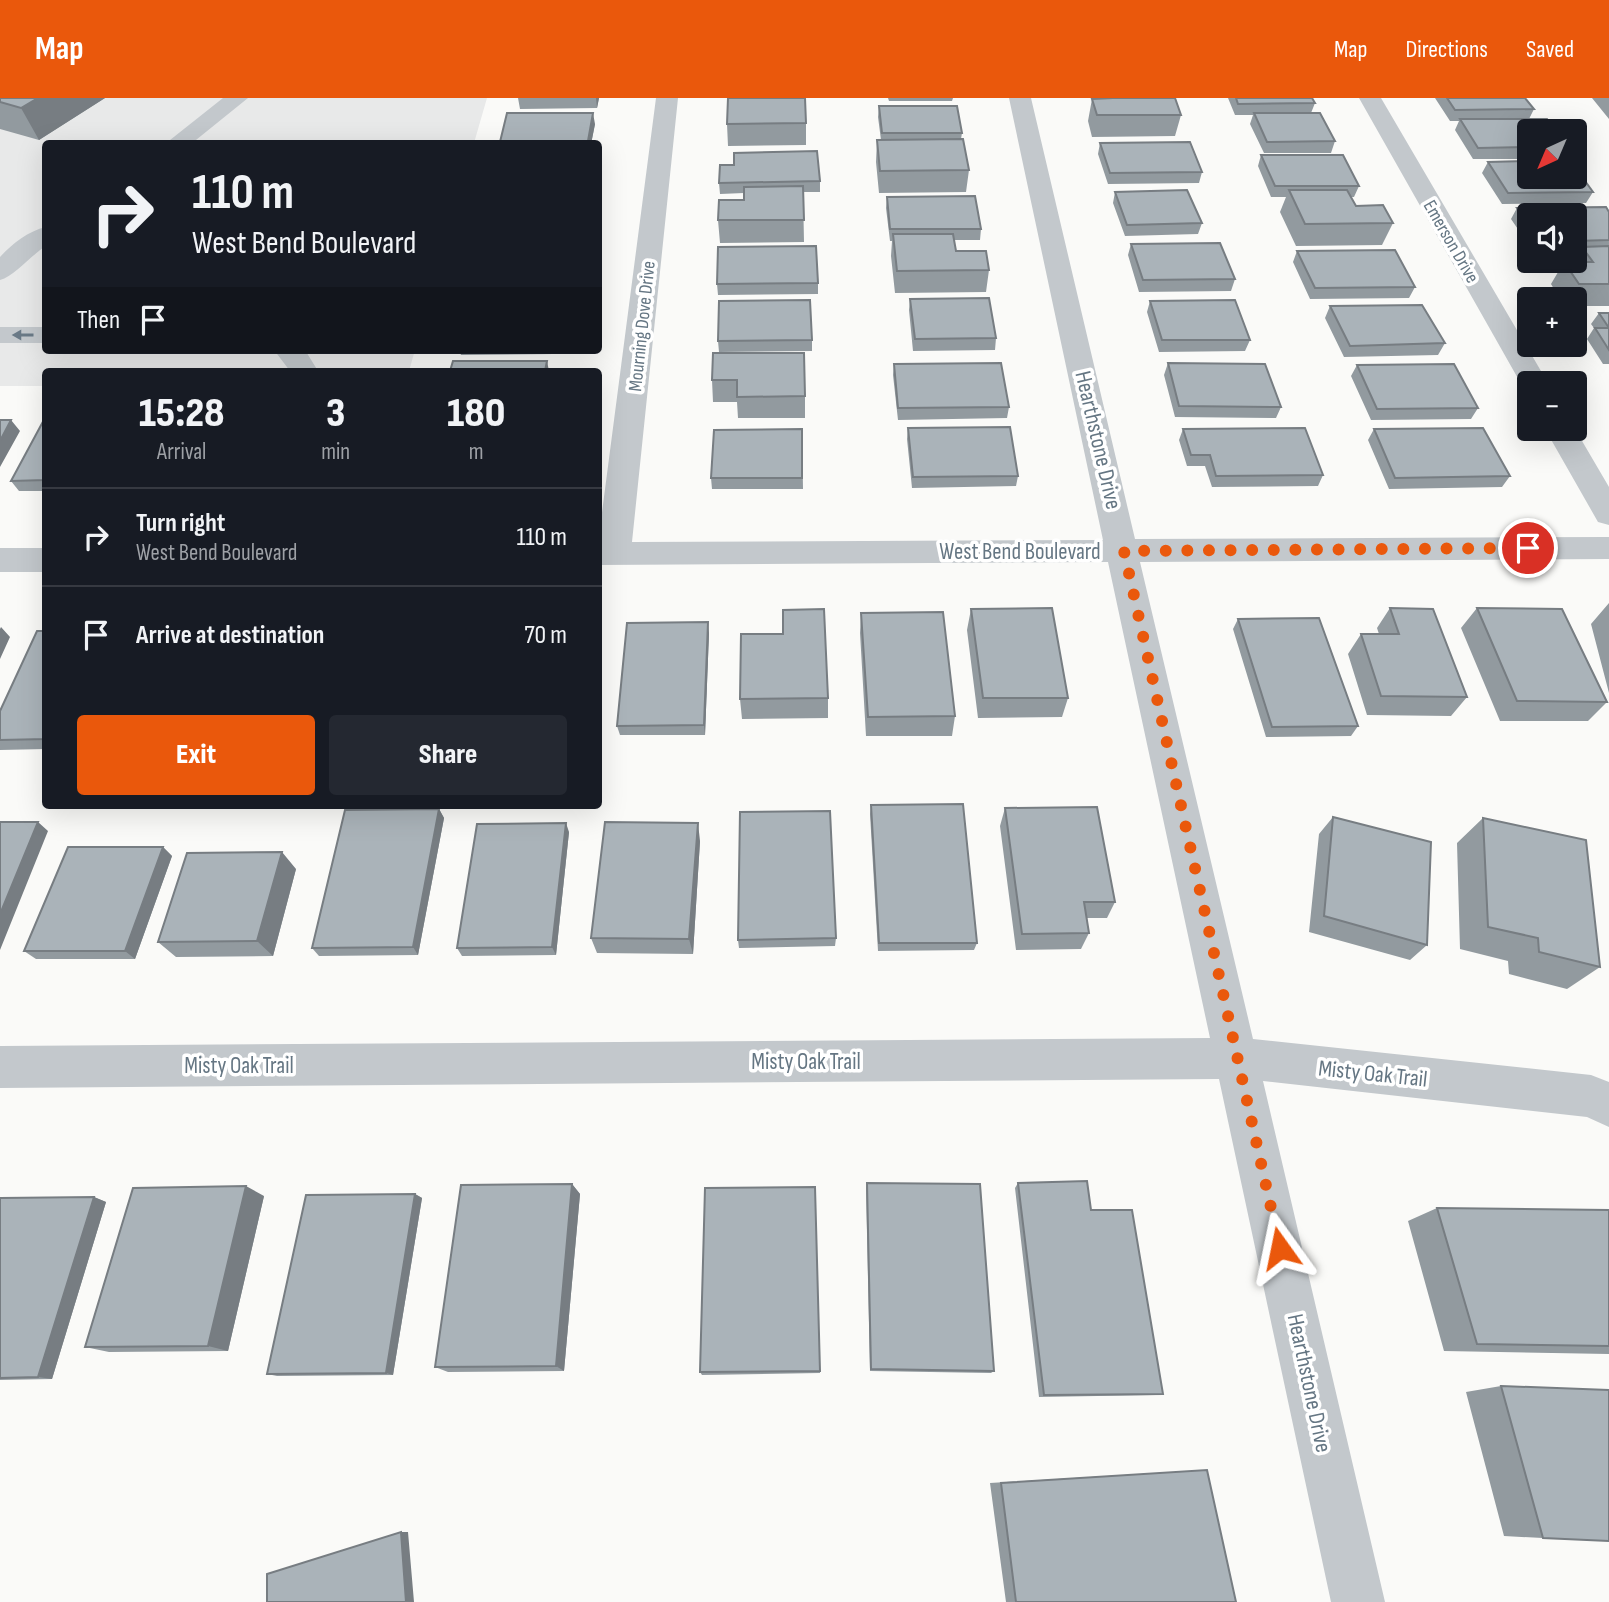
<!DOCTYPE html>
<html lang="en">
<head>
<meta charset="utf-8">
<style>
  :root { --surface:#171b24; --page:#242831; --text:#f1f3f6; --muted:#9ea1a6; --line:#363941; --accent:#ea580c }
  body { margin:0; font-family:"Sofia Sans Condensed",sans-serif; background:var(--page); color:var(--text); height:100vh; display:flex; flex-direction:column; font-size:26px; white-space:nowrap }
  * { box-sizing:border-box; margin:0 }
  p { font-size:23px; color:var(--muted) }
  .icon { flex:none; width:38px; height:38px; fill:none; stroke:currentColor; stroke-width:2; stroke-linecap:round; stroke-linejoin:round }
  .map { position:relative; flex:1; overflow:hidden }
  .sheet { position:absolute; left:42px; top:270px; width:560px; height:441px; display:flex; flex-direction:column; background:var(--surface); border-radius:7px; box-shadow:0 7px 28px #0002 }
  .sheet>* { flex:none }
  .hud { position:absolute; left:42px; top:42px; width:560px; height:214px; border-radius:7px; box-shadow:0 7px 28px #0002; background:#171b24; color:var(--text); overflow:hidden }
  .needle { width:46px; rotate:224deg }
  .controls { position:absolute; left:1517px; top:21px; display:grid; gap:14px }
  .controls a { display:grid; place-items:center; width:70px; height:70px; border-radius:7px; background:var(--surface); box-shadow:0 7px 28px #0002; font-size:35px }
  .pin { position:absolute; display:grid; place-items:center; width:60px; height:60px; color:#fff; margin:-30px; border:4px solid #fff; border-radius:50%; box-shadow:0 2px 7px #0007 }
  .me { position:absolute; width:77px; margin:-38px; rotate:348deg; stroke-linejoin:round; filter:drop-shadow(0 0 5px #0008) }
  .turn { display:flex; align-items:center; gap:24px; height:147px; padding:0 35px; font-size:32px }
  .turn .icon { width:91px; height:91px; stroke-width:2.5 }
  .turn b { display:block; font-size:49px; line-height:60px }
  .then { display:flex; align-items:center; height:66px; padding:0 35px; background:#0003; gap:14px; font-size:26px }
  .eta { display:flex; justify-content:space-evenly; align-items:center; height:119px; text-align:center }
  .eta b { font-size:42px; font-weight:800; line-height:49px }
  .button { display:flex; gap:14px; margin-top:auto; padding:14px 35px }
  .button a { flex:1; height:80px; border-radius:7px; background:var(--accent); color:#fff; font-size:28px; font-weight:800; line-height:80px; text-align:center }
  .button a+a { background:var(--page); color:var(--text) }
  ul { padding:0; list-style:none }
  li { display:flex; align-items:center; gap:21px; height:98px; padding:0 35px; border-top:2px solid var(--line) }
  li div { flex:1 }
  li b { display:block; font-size:26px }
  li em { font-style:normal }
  header { display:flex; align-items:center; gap:42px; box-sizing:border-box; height:98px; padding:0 35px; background:var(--accent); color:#fff }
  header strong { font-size:33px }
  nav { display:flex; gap:38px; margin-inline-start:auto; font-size:24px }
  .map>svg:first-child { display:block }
  .built { fill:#e8e9e9 }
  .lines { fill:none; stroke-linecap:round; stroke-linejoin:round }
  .minor { fill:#c3c8cc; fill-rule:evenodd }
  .wall { fill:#929a9f }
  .shaded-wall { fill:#777d82 }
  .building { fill:#aab3b9; stroke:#777d82; stroke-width:2 }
  .oneway { fill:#6a7a87 }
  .route { stroke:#ea580c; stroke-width:12; stroke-dasharray:0 21.6 }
  .labels { text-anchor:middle; stroke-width:7; stroke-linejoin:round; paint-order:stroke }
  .far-street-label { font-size:19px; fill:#657683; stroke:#fff }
  .street-label { font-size:23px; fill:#657683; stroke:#fff }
</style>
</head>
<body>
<header>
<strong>Map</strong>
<nav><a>Map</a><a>Directions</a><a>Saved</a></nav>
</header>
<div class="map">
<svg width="1609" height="1504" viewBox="0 0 1609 1504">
  <rect width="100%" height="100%" fill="#fafaf8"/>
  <!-- built -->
  <path class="built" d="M 0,0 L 487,0 L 474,45 L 46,46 L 46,252 L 415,252 L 409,273 L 46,273 L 45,288 L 0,288 Z"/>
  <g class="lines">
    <!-- minor -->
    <path class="minor" d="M 223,0 L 248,0 L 191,46 L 165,46 Z
      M 656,0 L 678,0 L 632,444 L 1103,442 L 1009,0 L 1031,0 L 1135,441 L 1609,439 L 1609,461 L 1140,464 L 1253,941 L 1591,977 L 1609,984 L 1609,1029 L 1587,1019 L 1263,983 L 1385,1504 L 1331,1504 L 1219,981 L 0,990 L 0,948 L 1210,940 L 1108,464 L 598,467 L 598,445 Z
      M 1359,0 L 1381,0 L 1548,285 L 1530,285 L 1530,293 L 1524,291 Z
      M 46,129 L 46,148 C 31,157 15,178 0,182 L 0,159 C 12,146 28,133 46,129 Z
      M 0,229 L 46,229 L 46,245 L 0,245 Z
      M 274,252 L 305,252 L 318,273 L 290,273 Z
      M 1545,331 L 1575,331 L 1609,389 L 1609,427 L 1598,424 Z
      M 0,450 L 46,450 L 46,474 L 0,474 Z"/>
  </g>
  <!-- wall -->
  <path class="wall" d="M 0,0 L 105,0 L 39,42 L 0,31 Z
    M 518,0 L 599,0 L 597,10 L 520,11 Z
    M 728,0 L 806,0 L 806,47 L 728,48 L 727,26 Z
    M 888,0 L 953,0 L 952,3 L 889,3 Z
    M 1107,0 L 1175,0 L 1181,17 L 1175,38 L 1092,39 L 1088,23 L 1092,1 Z
    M 1228,0 L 1312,0 L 1315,5 L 1311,15 L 1335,43 L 1331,55 L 1264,55 L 1250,26 L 1253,17 L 1235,17 Z
    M 1435,0 L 1525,0 L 1534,11 L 1529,21 L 1530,61 L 1473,61 L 1455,32 L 1459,23 L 1450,23 Z
    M 1592,0 L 1609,0 L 1609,21 Z
    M 879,8 L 962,35 L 961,41 L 969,72 L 966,94 L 879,95 L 876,64 L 877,42 L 881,42 L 878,19 Z
    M 595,26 L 591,46 L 500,46 L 500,44 Z
    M 1100,45 L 1202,74 L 1199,85 L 1108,86 L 1098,56 Z
    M 1261,57 L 1359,88 L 1354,99 L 1351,99 L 1356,108 L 1393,125 L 1382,147 L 1296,148 L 1280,114 L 1286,99 L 1271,99 L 1258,68 Z
    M 1488,64 L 1593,94 L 1586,105 L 1502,106 L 1482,75 Z
    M 820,83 L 820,94 L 803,94 L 804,144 L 720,145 L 718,122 L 744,102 L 744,95 L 720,96 L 719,85 Z
    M 1115,94 L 1202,125 L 1198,136 L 1125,138 L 1113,105 Z
    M 887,99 L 981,131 L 980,142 L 954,142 L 956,153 L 989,172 L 986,194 L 895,195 L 891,158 L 892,143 L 890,143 L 886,110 Z
    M 1517,110 L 1609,114 L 1609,208 L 1575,208 L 1575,201 L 1560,201 L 1551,186 L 1564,164 L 1573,164 L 1575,163 L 1575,161 L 1579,154 L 1575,154 L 1575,117 L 1530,117 L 1530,149 L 1511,121 Z
    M 1131,146 L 1235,181 L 1231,193 L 1139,194 L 1128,157 Z
    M 1297,153 L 1415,189 L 1409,200 L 1310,201 L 1293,164 Z
    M 818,185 L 818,196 L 718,197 L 717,186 Z
    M 910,201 L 996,240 L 995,252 L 913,253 L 909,212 Z
    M 1150,203 L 1250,242 L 1245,253 L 1159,254 L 1147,214 Z
    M 1330,208 L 1445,245 L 1438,257 L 1344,259 L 1325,220 Z
    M 1599,215 L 1609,215 L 1609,266 L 1603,266 L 1587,241 L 1594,230 L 1591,226 Z
    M 812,242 L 812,253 L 719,254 L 718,243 Z
    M 459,252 L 555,252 L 554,256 L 461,257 Z
    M 713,255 L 805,298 L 805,320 L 738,320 L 737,304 L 713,304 L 712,282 Z
    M 1168,265 L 1281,309 L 1276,320 L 1175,319 L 1164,277 Z
    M 894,266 L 1009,309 L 1007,320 L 898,322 L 893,277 Z
    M 1357,267 L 1478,310 L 1471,321 L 1371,322 L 1351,278 Z
    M 46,318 L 46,393 L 19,393 L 11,383 Z
    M 908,330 L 1018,378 L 1016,388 L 912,390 L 907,341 Z
    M 802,331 L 803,391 L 712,391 L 711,380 Z
    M 1183,331 L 1323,377 L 1318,388 L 1212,389 L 1205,368 L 1187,368 L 1179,342 Z
    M 1374,331 L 1510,378 L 1502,389 L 1389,391 L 1368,342 Z
    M 1609,505 L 1609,595 L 1591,526 Z
    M 1390,510 L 1467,599 L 1451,618 L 1367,617 L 1348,556 L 1361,536 L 1379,536 L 1377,530 Z
    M 1477,510 L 1607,604 L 1588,623 L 1500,623 L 1461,530 Z
    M 971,511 L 1068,600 L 1062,619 L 978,620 L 967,532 Z
    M 861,515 L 955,618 L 952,638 L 866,638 L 860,535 Z
    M 1238,521 L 1358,628 L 1351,638 L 1266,639 L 1233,531 Z
    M 46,533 L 46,651 L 0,652 L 0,613 Z
    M 709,535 L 705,637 L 620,637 L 617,628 Z
    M 828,600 L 828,620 L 742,621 L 740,601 Z
    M 871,707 L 977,845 L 974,852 L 878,853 L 870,716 Z
    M 1005,710 L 1115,804 L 1107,820 L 1087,820 L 1089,835 L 1081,851 L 1016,852 L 1000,728 Z
    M 439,711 L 444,720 L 418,857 L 319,858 L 312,850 Z
    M 1333,719 L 1427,847 L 1410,862 L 1309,834 L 1319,736 Z
    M 1483,720 L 1600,869 L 1567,891 L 1509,876 L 1508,863 L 1460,851 L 1457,745 Z
    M 569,734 L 556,857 L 462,858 L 457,850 Z
    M 700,743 L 693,856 L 597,855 L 591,840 Z
    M 163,749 L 172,758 L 135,861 L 36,861 L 24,853 Z
    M 296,771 L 273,858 L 176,859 L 158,844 Z
    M 836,840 L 835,848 L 739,850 L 738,842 Z
    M 867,1085 L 994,1273 L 991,1275 L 870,1273 L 866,1090 Z
    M 1018,1085 L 1091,1112 L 1163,1296 L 1156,1297 L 1039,1299 L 1015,1090 Z
    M 572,1086 L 580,1096 L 564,1273 L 448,1274 L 435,1269 Z
    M 415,1096 L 422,1100 L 393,1277 L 277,1278 L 267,1276 Z
    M 264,1098 L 228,1253 L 109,1254 L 85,1249 Z
    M 94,1099 L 106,1104 L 52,1281 L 0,1282 L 0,1100 Z
    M 1437,1110 L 1609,1112 L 1609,1256 L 1444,1253 L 1408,1123 Z
    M 820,1273 L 820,1275 L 702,1277 L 700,1274 Z
    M 1501,1288 L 1543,1440 L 1504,1438 L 1466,1294 Z
    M 1207,1372 L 1236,1504 L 1006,1504 L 990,1385 Z"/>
  <!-- shaded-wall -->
  <path class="shaded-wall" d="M 38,0 L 105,0 L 39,42 L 21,10 Z
    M 596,0 L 599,0 L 597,10 Z
    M 593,15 L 595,26 L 591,46 L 588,46 Z
    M 547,263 L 549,273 L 545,273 Z
    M 11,322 L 20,333 L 0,369 L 0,343 Z
    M 708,524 L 709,535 L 705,637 L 704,627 Z
    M 1,529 L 10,539 L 0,561 L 0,531 Z
    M 439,711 L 444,720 L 418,857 L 413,849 Z
    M 38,724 L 48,733 L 0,852 L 0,816 Z
    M 566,725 L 569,734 L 556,857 L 552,849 Z
    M 698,725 L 700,743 L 693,856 L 689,841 Z
    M 163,749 L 172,758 L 135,861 L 125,853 Z
    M 282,754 L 296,771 L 273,858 L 257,843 Z
    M 572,1086 L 580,1096 L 564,1273 L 556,1268 Z
    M 246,1088 L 264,1098 L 228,1253 L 208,1248 Z
    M 415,1096 L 422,1100 L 393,1277 L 386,1275 Z
    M 94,1099 L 106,1104 L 52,1281 L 38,1279 Z
    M 401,1434 L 408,1434 L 414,1504 L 406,1504 Z"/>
  <!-- building -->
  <path class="building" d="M 0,0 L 38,0 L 21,10 L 0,4 Z
    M 728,0 L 805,0 L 806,25 L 727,26 Z
    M 1113,0 L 1175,0 L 1181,17 L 1097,17 L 1092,1 Z
    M 1236,0 L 1312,0 L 1315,5 L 1238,6 Z
    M 1447,0 L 1525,0 L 1534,11 L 1455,12 Z
    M 879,8 L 957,8 L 962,35 L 882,35 Z
    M 507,15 L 593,15 L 588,43 L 500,44 Z
    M 1254,15 L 1320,15 L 1335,43 L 1267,44 Z
    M 1460,21 L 1547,21 L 1556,33 L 1530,33 L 1530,49 L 1478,50 Z
    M 963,41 L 969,72 L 880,73 L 877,42 Z
    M 1190,44 L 1202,74 L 1110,75 L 1100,45 Z
    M 817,53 L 820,83 L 719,85 L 720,67 L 734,67 L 734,55 Z
    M 1261,57 L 1343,57 L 1359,88 L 1275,88 Z
    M 1530,63 L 1530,79 L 1575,79 L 1575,69 L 1593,94 L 1508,95 L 1488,64 Z
    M 803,88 L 804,122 L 718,122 L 719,102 L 744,102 L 744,89 Z
    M 1187,92 L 1202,125 L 1127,127 L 1115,94 Z
    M 1289,92 L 1347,92 L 1356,108 L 1383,107 L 1393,125 L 1305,126 Z
    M 975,98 L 981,131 L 890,131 L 887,99 Z
    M 1606,109 L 1609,114 L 1609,142 L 1575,143 L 1575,117 L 1530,117 L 1530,128 L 1517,110 Z
    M 893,136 L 953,136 L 956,153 L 986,153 L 989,172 L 897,173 Z
    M 1220,145 L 1235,181 L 1143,182 L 1131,146 Z
    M 816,148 L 818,185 L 717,186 L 718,149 Z
    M 1609,148 L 1609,186 L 1579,186 L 1564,164 L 1593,164 L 1582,149 Z
    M 1395,152 L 1415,189 L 1315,190 L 1297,153 Z
    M 989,200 L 996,240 L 915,241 L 910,201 Z
    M 810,202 L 812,242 L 718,243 L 719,203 Z
    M 1235,202 L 1250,242 L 1162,242 L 1150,203 Z
    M 1422,207 L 1445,245 L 1350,248 L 1330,208 Z
    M 1599,215 L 1609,215 L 1609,230 Z
    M 1595,230 L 1609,230 L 1609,252 Z
    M 713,255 L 804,255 L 805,298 L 737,299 L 737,282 L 712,282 Z
    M 453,263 L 547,263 L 545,273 L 450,273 Z
    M 1001,265 L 1009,309 L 898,310 L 894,266 Z
    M 1168,265 L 1265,266 L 1281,309 L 1179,308 Z
    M 1454,266 L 1478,310 L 1377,311 L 1357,267 Z
    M 46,318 L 46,382 L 11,383 Z
    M 0,322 L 11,322 L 0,343 Z
    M 1010,329 L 1018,378 L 913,379 L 908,330 Z
    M 1305,330 L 1323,377 L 1216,378 L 1210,357 L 1191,357 L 1183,331 Z
    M 1483,330 L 1510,378 L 1395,380 L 1374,331 Z
    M 802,331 L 802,380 L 711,380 L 714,332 Z
    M 1052,510 L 1068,600 L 983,600 L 971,511 Z
    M 1390,510 L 1433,511 L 1467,599 L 1381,598 L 1361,536 L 1399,536 Z
    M 1477,510 L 1562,511 L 1607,604 L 1517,603 Z
    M 824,511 L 828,600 L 740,601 L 741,536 L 783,536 L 783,512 Z
    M 943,514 L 955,618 L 868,619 L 861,515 Z
    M 1319,520 L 1358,628 L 1272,629 L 1238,521 Z
    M 708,524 L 704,627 L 617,628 L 627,525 Z
    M 37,533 L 46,533 L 46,641 L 0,642 L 0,613 Z
    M 963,706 L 977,845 L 879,845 L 871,707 Z
    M 1097,709 L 1115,804 L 1084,804 L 1089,835 L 1022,836 L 1005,710 Z
    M 439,711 L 413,849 L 312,850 L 345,712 Z
    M 830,713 L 836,840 L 738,842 L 740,714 Z
    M 1333,719 L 1431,744 L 1427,847 L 1324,818 Z
    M 1483,720 L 1586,742 L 1600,869 L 1539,854 L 1538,840 L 1488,829 Z
    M 0,724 L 38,724 L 0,816 Z
    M 605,724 L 698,725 L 689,841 L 591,840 Z
    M 566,725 L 552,849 L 457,850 L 477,726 Z
    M 68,749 L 163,749 L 125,853 L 24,853 Z
    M 282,754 L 257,843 L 158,844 L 187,755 Z
    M 1087,1083 L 1091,1112 L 1132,1112 L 1163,1296 L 1044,1297 L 1018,1085 Z
    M 867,1085 L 980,1086 L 994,1273 L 871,1271 Z
    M 572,1086 L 556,1268 L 435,1269 L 461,1087 Z
    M 246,1088 L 208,1248 L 85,1249 L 133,1090 Z
    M 815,1089 L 820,1273 L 700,1274 L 705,1090 Z
    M 415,1096 L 386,1275 L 267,1276 L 306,1097 Z
    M 94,1099 L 38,1279 L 0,1280 L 0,1100 Z
    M 1437,1110 L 1609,1112 L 1609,1248 L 1477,1246 Z
    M 1501,1288 L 1609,1292 L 1609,1443 L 1543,1440 Z
    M 1207,1372 L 1236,1504 L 1016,1504 L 1001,1385 Z
    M 401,1434 L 406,1504 L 267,1504 L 267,1476 Z"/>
  <!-- one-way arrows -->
  <defs><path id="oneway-solid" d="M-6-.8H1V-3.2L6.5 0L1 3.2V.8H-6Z" transform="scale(1.75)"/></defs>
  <use class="oneway" href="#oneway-solid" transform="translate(23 237) rotate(180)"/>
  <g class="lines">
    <!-- route -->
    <path class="route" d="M 1280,1150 L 1124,453 L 1528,450"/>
  </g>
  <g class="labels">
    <!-- far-street labels -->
    <g class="far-street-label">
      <text transform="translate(1452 143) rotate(60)" y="7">Emerson Drive</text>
      <text transform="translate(641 228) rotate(-84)" y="7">Mourning Dove Drive</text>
    </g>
    <!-- street labels -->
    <g class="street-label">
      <text transform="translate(1099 342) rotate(77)" y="8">Hearthstone Drive</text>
      <text x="1020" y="461">West Bend Boulevard</text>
      <text x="806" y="971">Misty Oak Trail</text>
      <text x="239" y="975">Misty Oak Trail</text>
      <text transform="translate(1373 975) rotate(6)" y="8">Misty Oak Trail</text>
      <text transform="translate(1310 1285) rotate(78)" y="8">Hearthstone Drive</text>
    </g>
  </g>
</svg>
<div class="controls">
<a><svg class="needle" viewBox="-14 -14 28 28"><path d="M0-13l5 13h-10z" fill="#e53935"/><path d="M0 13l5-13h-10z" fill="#9ea1a6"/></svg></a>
<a><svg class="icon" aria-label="sound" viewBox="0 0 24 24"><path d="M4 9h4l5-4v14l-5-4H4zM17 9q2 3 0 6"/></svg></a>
<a>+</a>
<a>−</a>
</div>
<div class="pin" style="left:1528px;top:450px;background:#d93025"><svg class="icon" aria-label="arrive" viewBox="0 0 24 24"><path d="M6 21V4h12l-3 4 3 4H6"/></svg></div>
<svg class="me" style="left:1280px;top:1150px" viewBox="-20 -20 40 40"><path d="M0-17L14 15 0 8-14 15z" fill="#ea580c" stroke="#fff" stroke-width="4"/></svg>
<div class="hud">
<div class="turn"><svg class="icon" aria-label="right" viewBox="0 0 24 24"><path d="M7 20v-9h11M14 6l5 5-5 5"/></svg><div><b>110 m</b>West Bend Boulevard</div></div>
<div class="then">Then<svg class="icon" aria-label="arrive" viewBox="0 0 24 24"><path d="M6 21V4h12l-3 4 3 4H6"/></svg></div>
</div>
<section class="sheet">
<div class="eta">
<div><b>15:28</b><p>Arrival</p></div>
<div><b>3</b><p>min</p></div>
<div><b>180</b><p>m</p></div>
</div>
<ul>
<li><svg class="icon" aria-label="right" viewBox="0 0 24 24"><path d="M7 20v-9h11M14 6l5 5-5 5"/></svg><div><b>Turn right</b><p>West Bend Boulevard</p></div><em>110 m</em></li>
<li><svg class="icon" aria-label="arrive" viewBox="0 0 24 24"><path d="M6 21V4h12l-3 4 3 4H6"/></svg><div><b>Arrive at destination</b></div><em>70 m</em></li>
</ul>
<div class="button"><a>Exit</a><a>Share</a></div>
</section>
</div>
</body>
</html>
